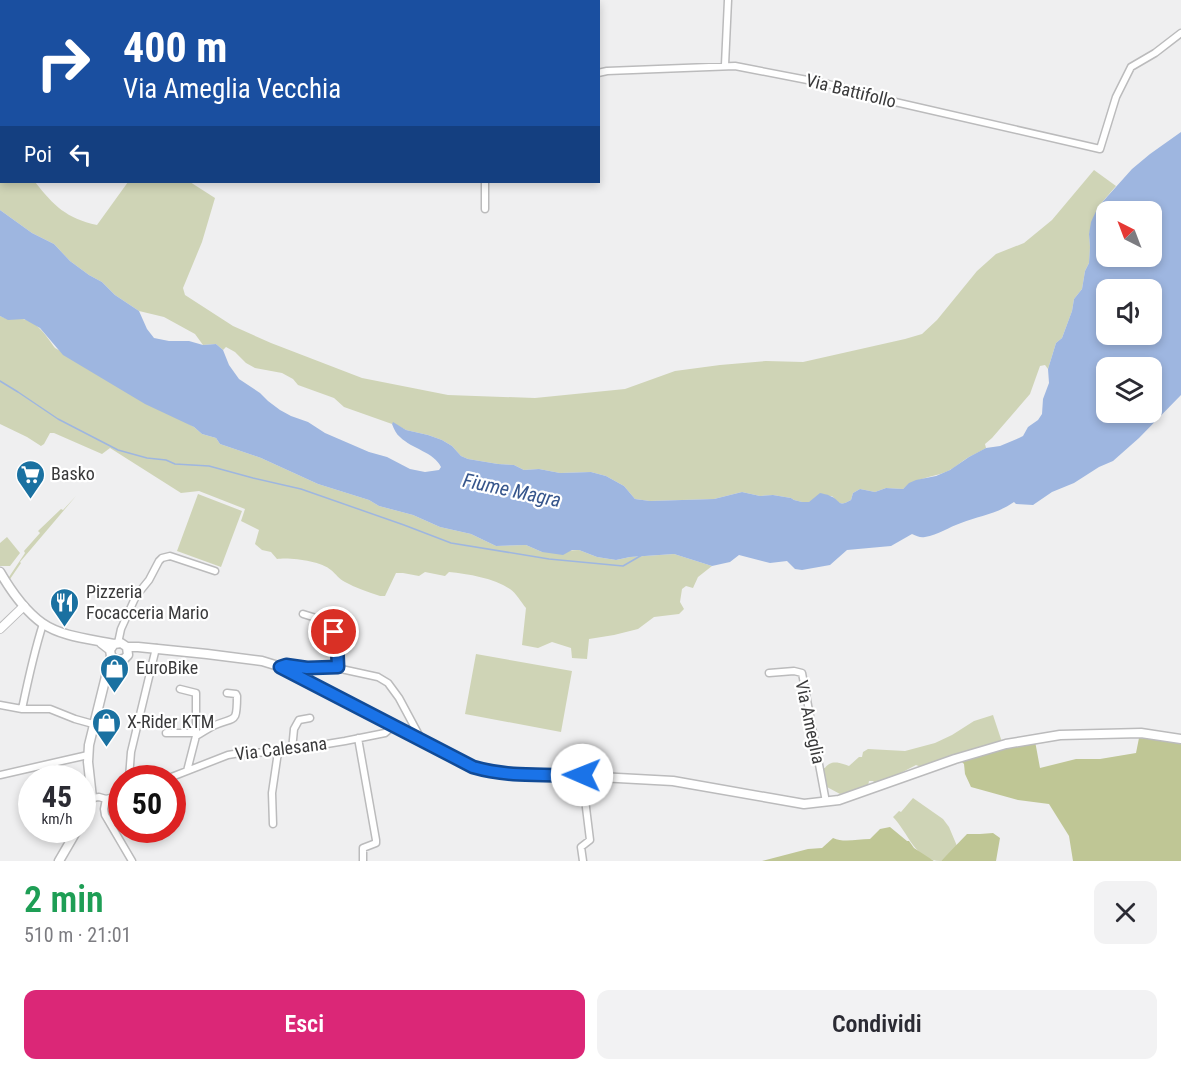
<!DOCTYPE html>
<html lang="it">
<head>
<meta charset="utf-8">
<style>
  :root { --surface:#fff; --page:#f2f2f3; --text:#2b2b33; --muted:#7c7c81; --accent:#db2777 }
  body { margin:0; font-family:"Roboto Condensed",sans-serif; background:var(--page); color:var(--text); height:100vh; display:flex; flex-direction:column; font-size:22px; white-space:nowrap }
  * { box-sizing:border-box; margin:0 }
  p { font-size:20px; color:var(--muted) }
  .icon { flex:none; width:33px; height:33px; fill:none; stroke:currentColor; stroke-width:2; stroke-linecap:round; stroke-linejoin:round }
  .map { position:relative; height:861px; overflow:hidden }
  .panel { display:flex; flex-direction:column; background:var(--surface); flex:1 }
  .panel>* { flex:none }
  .top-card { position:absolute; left:0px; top:0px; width:600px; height:183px; box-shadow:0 3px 9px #0003; background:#1a4fa0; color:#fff; overflow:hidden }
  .needle { width:39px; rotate:318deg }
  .fabs { position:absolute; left:1096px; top:201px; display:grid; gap:12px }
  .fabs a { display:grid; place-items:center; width:66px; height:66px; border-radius:12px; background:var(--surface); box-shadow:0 3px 9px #0003; font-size:30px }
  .speed { position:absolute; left:18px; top:765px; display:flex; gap:12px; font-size:30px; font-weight:700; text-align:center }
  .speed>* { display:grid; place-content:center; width:78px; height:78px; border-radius:50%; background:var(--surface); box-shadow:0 3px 9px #0003; line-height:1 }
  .speed small { font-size:15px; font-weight:400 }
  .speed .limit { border:9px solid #d22; background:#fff; color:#111 }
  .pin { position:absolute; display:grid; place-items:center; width:51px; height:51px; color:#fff; margin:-26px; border:3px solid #fff; border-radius:50%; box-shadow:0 2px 6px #0007 }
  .me { position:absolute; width:66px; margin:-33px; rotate:271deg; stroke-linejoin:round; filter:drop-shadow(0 0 4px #0008) }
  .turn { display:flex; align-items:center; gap:21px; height:126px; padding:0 24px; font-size:27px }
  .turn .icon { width:78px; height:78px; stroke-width:2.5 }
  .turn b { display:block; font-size:42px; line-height:51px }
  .then { display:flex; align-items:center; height:57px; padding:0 24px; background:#0003; gap:12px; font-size:22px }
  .round { display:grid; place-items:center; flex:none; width:63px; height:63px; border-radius:12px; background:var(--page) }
  .overview { display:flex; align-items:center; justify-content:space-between; height:102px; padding:0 24px }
  h1 { font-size:36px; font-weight:600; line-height:45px; color:#1e9e55 }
  .action { display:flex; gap:12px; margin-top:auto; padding:12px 24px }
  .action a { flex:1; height:69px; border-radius:12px; background:var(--accent); color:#fff; font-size:24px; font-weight:600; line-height:69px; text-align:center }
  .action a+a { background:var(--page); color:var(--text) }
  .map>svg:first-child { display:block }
  .green { fill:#cfd4b6 }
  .forest { fill:#bfc695 }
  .water { fill:#9eb6e0; fill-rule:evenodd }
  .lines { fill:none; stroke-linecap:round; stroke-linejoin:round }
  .stream { stroke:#9eb6e0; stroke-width:1.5 }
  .minor-casing { stroke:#bbbbbc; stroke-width:9 }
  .tertiary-casing { stroke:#bbbbbc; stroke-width:10 }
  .secondary-casing { stroke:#bbbbbc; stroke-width:11 }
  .primary-casing { stroke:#ad777d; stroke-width:12 }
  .minor { stroke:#fff; stroke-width:6 }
  .tertiary { stroke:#fff; stroke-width:8 }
  .secondary { stroke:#fff; stroke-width:8 }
  .primary { stroke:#f3c1c6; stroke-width:9 }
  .route-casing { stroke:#114b97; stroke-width:15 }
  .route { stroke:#1a73e8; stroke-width:10 }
  .labels { text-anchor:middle; stroke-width:4.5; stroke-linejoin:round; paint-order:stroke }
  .street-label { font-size:18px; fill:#3a3a3b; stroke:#fff }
  .poi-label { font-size:18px; fill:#3a3a3b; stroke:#fff; text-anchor:start }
  .water-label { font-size:20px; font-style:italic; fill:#37568c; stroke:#fff }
</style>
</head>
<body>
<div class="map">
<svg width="1181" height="861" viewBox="0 0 1181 861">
  <rect width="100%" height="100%" fill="#efeff0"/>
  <!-- green -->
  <path class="green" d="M 0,157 L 1,158 L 2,182 L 35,182 C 54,206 66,218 97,225 L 128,182 L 190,182 L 215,198 L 202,242 L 183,288 L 185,295 L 233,326 L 271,343 L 362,378 L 448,395 L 535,398 L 625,389 L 675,371 L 720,365 L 766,361 L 803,362 L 905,339 L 922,334 L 937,320 L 977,271 L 996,254 L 1024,243 L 1052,220 L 1094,170 L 1116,186 L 1098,207 L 1089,234 L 1090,247 L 1089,263 L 1085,271 L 1082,289 L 1074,299 L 1072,311 L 1062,338 L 1056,343 L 1048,369 L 1045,365 L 1040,366 L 1030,394 L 992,438 L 985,444 L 986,448 C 981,451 975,454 969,457 C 962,461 956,467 948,471 C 933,478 916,477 903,489 L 886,488 L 875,492 L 860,489 L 853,493 L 851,500 C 840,506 840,504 832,496 L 809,502 L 802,502 L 794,500 L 791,498 L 773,495 L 760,496 L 742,492 L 714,499 L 650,501 L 635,499 L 624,486 L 606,476 L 591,472 L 560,473 L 539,469 L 524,470 L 514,465 L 498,464 L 468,459 L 461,456 L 452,446 L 442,440 L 428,435 L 406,430 L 393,423 L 392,424 L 344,407 L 334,398 L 298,385 L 293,379 L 282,373 L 255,368 L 246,363 L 235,352 L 226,347 L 223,350 L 216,344 L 203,345 L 195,334 L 164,317 L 139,311 L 115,295 L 102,282 L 89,275 L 70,261 L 54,244 L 32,233 L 0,210 Z
    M 0,316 C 12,322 13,317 23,319 C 38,322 47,337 55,348 L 194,427 L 202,434 L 216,438 L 220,444 L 261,458 L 318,484 L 369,500 L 379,506 L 413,515 L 440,527 L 471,534 L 496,546 L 526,545 L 542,552 L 579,550 L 597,557 L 616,560 L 630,557 L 674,554 L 712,566 L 698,577 L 693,588 L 686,586 L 682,589 L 680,602 L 684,609 L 679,614 L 654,617 L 638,629 L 614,635 L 589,639 L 587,659 L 572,658 L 571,648 L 552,642 L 538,648 L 522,645 L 526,608 C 521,602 516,593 510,589 C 494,578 468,574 449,572 L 445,576 L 425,572 L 419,576 L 403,573 L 396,573 L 385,596 L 380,596 C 368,592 356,588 345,582 C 339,579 336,574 331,570 C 321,561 290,557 277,559 L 271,552 L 262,550 L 255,544 L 259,530 L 241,521 L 245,509 L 199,491 L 181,493 L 110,448 L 102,454 L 54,433 L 50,433 L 44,444 L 41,446 L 27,437 L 0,424 Z
    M 198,494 L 242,511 L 221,567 L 177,551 Z
    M 76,496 L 20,562 L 21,563 L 8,582 L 7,580 L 25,553 L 24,551 L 40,533 L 38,531 L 61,509 L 63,510 Z
    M 7,537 L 20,553 L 10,566 L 0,566 L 0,543 Z
    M 476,654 L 572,671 L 561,732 L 465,714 Z
    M 993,715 L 1002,742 L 921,767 L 916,765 L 895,776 L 876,784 L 873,781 L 869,781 L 868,786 L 840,794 L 827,787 L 822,787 L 819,768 L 825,768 C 831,759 841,763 849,766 L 859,757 L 862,757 L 863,752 L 868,749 L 905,751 L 935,743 L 952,735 L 974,721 Z
    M 913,798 L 943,819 L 949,827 L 957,846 L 941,861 C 915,861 908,832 893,817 L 899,811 L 901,812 Z"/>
  <!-- forest -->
  <path class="forest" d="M 1139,738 L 1181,742 L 1181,861 L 1073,861 L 1069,836 L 1049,804 L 1018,800 L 971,787 L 965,774 L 964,764 L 961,761 L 1004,748 L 1035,741 L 1040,768 L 1076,759 L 1100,759 L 1136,753 Z
    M 890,827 L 907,841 L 909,841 L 914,848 L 934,861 L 762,861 L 808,849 L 822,848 L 833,838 C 844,843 857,839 870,839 L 880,829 Z
    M 993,833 L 1000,838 L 996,861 L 941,861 L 967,834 L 980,834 Z"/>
  <!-- water -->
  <path class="water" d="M 1181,132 L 1181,395 L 1139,438 L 1113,461 L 1099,467 L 1074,483 L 1052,492 L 1033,505 L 1016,504 L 1014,502 C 997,514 979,516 961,523 C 949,527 938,535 925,537 C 920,538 917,536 912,534 L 891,546 L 847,550 L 830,565 L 802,570 L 795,569 L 787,561 L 770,563 L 739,555 L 730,562 L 712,566 L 674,554 L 630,557 L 616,560 L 597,557 L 579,550 L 572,550 L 563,555 L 542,552 L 526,545 L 496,546 L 471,534 L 440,527 L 413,515 L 379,506 L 369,500 L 318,484 L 261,458 L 220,444 L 216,438 L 202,434 L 194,427 L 145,404 L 63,355 L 40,328 L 24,319 L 8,320 L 0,316 L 0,210 L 32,233 L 54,244 L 70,261 L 89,275 L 102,282 L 115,295 L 139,311 L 147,329 L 154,338 L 169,341 L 189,341 L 203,345 L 216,344 L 223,350 L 229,365 L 239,379 L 260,393 L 268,401 L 280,410 L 291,416 L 308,422 L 325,433 L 369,452 L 387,457 L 410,469 L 425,472 L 439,470 L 441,467 C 434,452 412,449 400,437 C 396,434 394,429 392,424 L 393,422 L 406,430 L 428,435 L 442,440 L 452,446 L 461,456 L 468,459 L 498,464 L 514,465 L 524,470 L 539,469 L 560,473 L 591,472 L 606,476 L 624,486 L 635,499 L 650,501 L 714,499 L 742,492 L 760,496 L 773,495 L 791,498 L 794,500 L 802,502 L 809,502 L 820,493 C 823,494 827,494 830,496 C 841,500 837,508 851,500 L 853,493 L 860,489 L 875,492 L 886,488 L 903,489 L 909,483 L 916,480 L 936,476 L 950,470 L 969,457 L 986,448 L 1000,446 L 1019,438 L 1023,436 L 1028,427 L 1038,420 L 1042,414 L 1043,399 L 1049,383 L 1048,369 L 1056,343 L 1062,338 L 1072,311 L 1074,299 L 1082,289 L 1085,271 L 1089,263 L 1090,247 L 1089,234 L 1091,222 L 1098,207 L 1132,169 L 1150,154 ZM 1107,212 L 1152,212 L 1152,256 L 1107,256 ZM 1107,290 L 1152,290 L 1152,334 L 1107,334 ZM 1107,368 L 1152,368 L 1152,412 L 1107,412 Z"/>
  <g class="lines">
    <!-- stream -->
    <path class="stream" d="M 0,381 L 18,392 L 58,419 L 118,450 L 147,458 L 166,460 L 175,464 L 209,466 L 253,478 L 301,489 L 404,525 L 451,543 L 549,559 L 623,566 L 642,555"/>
    <defs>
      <path id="minor" d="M 58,0 L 58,2
        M 422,0 L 425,2
        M 541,0 L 541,2
        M 245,2 L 246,0
        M 310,2 L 311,0
        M 725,65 L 728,0
        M 598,73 L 607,71 L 735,66 L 828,84 L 895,102 L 1100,149 L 1116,97 L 1131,67 L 1155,53 L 1181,33
        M 485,209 L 485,182
        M 303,614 L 316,618 L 330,617 L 337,623 L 334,632 L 337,645 L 338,667
        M 118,643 L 121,629 L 136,596 L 149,580 L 159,561 L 162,558 L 170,556 L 215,571
        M 280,667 L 286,665 L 307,668 L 332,667 L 378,677 L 388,683 L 399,698 L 421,739
        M 769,673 L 794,671 L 802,673 L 826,802
        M 180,689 L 196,693 L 196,736 L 187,771
        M 0,705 L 22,709 L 50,709 L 75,719 L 93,724
        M 22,709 C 28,680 34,652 43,624
        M 166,733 L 196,733
        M 196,736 C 202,733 207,729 213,726 C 235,716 237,725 237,696 L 236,694 L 227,693
        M 358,738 L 376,840 L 376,843 L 363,848 L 363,861
        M 292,750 L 294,729 L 299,720 L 310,718
        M 0,775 L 88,755
        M 582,775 L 590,840 L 581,847 L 583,861
        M 129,778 L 131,752 L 156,648
        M 169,778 L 228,755 L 240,753 L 278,752 L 345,741 L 385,733 L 393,726
        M 106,799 L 104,809 L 105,815 L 132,861
        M 82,801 L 92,798 L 99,797 L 106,799 L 122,795
        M 273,824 L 272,793 L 278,752"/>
      <path id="tertiary" d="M 0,629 L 24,606"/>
      <path id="secondary" d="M 0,572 C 11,591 24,610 42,623 C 62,637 91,639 114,644
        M 101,643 L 110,650 L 111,656 L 116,660 L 124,659 L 128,655 L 127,647 L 121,643 L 114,644 L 110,650
        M 127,647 L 138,647 L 207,654 L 262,661 L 275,665 L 473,767 L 488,771 L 673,781 L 804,804 L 839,800 L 955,759 L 1006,744 L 1060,735 L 1141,733 L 1181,739
        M 82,819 L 92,798 L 88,762 L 89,745 L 111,656
        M 59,861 L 77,830"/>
      <path id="primary" d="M 132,2 L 135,0
        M 0,72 L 2,71"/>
    </defs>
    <!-- minor casing -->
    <use href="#minor" class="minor-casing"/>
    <!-- tertiary casing -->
    <use href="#tertiary" class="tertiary-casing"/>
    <!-- secondary casing -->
    <use href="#secondary" class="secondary-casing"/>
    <!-- primary casing -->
    <use href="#primary" class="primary-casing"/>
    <!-- minor -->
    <use href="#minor" class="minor"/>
    <!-- tertiary -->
    <use href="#tertiary" class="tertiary"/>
    <!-- secondary -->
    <use href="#secondary" class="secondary"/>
    <!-- primary -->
    <use href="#primary" class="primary"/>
  </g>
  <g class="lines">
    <defs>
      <path id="route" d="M 334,632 L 337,645 L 338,667 L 307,668 L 286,665 L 280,667 L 473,767 C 507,777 546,775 582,775"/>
    </defs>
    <!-- route casing -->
    <use href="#route" class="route-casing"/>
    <!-- route -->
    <use href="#route" class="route"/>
  </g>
  <!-- icons -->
  <defs>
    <symbol id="supermarket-pin" viewBox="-11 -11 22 30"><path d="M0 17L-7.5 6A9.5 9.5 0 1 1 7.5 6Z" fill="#1a71a1" stroke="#fff"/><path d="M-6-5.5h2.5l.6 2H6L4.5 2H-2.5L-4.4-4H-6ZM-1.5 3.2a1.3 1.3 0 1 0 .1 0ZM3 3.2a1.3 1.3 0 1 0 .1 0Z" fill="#fff"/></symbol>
    <symbol id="restaurant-pin" viewBox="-11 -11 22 30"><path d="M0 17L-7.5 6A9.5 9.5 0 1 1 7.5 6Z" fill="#1a71a1" stroke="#fff"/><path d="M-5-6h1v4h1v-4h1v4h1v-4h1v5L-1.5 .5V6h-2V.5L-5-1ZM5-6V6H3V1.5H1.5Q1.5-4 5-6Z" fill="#fff"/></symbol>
    <symbol id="shop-pin" viewBox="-11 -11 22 30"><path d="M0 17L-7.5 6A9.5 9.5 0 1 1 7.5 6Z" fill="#1a71a1" stroke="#fff"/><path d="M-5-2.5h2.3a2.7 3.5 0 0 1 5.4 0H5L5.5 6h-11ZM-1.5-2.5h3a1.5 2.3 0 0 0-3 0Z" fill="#fff"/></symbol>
  </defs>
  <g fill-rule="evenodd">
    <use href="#supermarket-pin" x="14" y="458" width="33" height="45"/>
    <use href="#restaurant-pin" x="48" y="586" width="33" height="45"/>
    <use href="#shop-pin" x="98" y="652" width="33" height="45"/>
    <use href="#shop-pin" x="90" y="706" width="33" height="45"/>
  </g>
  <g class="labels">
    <!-- street labels -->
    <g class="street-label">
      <text transform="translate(851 91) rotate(14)" y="6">Via Battifollo</text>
      <text transform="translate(810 722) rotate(78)" y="6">Via Ameglia</text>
      <text transform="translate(281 749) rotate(-7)" y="6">Via Calesana</text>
    </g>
    <!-- poi labels -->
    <g class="poi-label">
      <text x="51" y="480">Basko</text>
      <text x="86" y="598">Pizzeria<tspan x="86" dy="21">Focacceria Mario</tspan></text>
      <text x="136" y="674">EuroBike</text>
      <text x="127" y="728">X-Rider KTM</text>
    </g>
    <!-- water labels -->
    <g class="water-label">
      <text transform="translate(512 490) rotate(12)" y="7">Fiume Magra</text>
    </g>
  </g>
</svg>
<div class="fabs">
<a><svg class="needle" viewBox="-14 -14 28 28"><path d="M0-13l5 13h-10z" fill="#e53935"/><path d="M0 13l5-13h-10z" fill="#7c7c81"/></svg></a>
<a><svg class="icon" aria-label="sound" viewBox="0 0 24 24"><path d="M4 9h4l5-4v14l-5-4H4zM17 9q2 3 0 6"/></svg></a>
<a><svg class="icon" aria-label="layers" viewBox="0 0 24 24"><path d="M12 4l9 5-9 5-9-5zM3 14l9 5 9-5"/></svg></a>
</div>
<div class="speed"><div>45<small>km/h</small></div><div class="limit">50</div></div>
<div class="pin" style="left:334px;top:632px;background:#d93025"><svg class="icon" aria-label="arrive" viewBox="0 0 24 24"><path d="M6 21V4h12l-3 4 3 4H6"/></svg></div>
<svg class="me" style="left:582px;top:775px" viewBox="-20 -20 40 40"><circle r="19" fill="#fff"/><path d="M0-13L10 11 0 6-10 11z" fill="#1a73e8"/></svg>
<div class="top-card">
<div class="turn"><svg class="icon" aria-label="right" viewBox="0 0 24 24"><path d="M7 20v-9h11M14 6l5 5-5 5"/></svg><div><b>400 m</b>Via Ameglia Vecchia</div></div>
<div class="then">Poi<svg class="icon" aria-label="left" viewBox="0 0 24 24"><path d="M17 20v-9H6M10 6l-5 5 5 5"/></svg></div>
</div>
</div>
<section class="panel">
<div class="overview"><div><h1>2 min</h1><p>510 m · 21:01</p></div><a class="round"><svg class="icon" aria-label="close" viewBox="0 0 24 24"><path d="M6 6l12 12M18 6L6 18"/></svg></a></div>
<div class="action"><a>Esci</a><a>Condividi</a></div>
</section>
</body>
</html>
